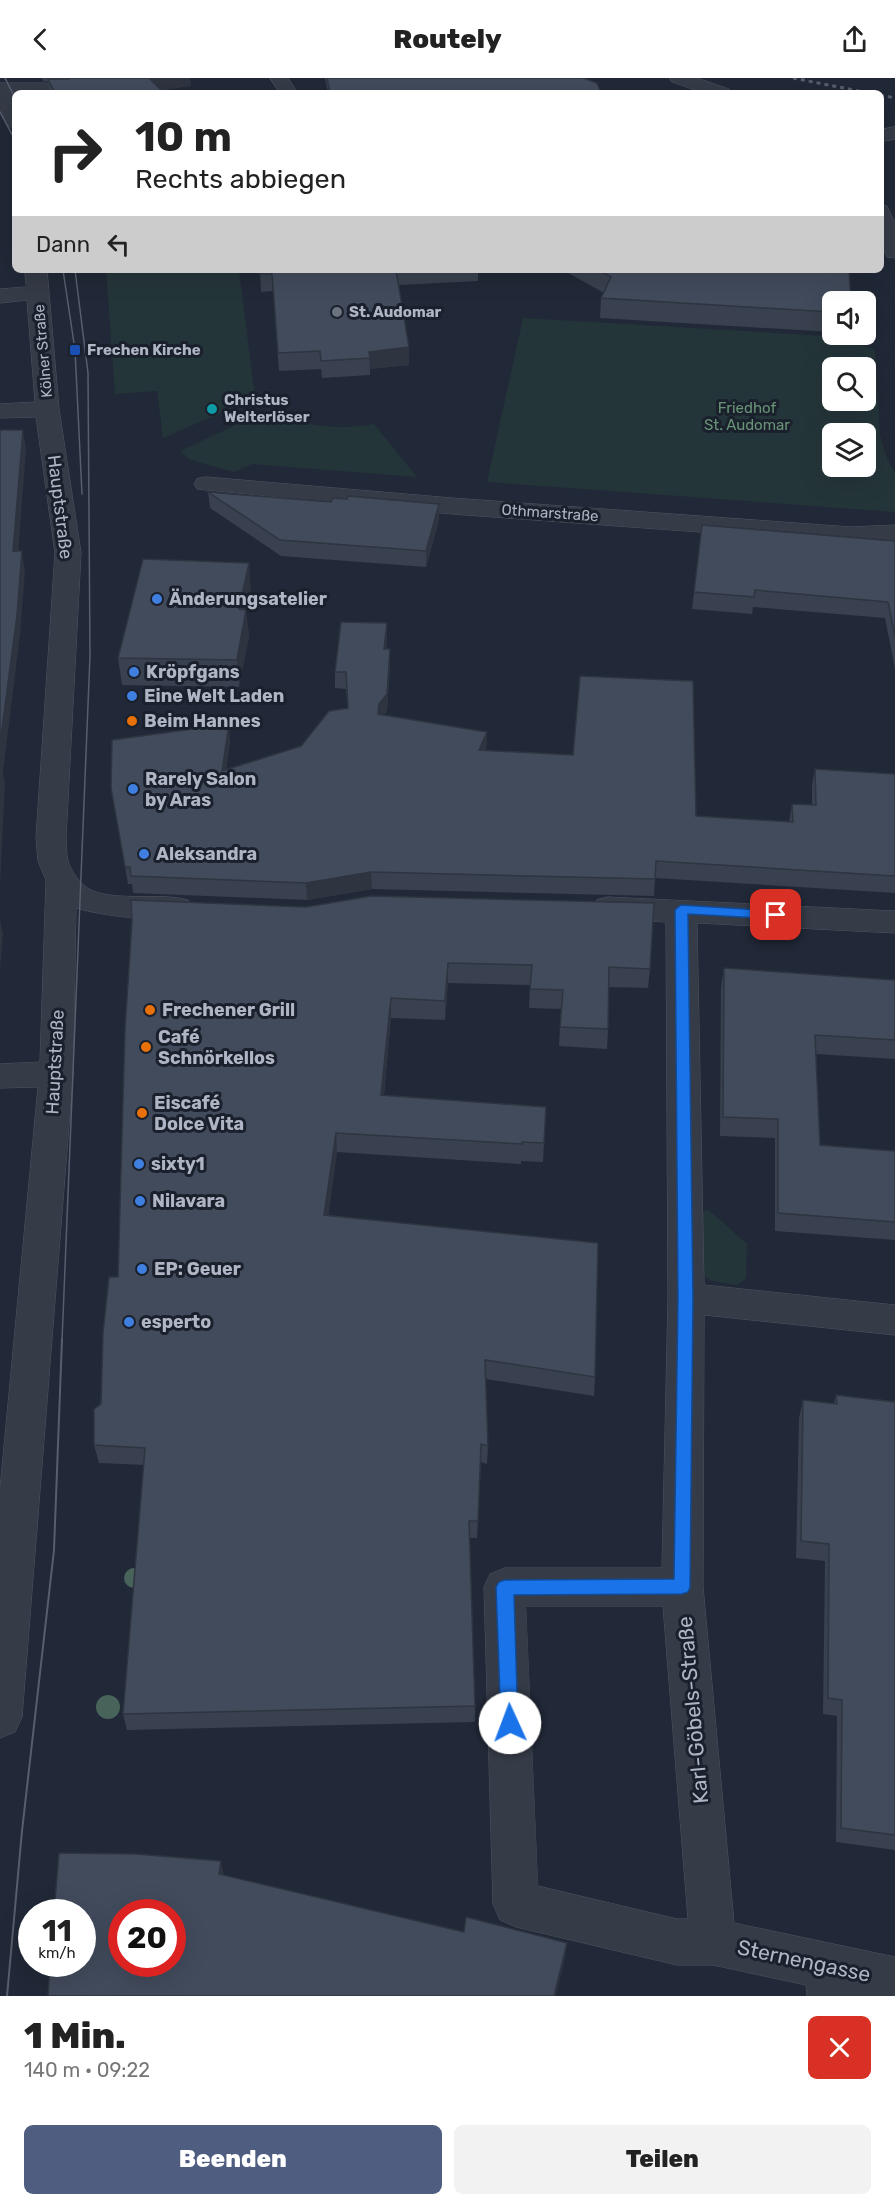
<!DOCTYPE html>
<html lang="de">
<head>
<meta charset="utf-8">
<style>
  :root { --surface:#fff; --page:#f2f2f2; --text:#222; --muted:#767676; --accent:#4f5d80 }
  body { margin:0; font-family:Rubik,sans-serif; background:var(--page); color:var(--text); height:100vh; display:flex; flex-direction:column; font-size:22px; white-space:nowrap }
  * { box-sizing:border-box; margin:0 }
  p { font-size:20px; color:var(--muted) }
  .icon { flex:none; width:33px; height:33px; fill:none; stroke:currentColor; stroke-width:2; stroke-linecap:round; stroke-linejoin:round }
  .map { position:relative; height:1918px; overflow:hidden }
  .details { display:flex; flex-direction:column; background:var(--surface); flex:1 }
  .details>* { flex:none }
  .hud { position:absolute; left:12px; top:12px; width:872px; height:183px; border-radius:9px; box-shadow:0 6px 24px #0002; background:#fff; color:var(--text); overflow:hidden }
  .tools { position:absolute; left:822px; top:213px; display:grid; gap:12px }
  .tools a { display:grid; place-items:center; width:54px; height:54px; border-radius:9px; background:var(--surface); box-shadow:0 6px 24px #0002; font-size:30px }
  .speed { position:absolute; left:18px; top:1821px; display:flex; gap:12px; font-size:30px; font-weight:700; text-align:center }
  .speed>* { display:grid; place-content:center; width:78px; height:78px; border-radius:50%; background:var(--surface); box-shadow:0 6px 24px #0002; line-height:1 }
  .speed small { font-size:15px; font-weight:400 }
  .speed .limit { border:9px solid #d22; background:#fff; color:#111 }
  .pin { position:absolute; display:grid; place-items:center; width:51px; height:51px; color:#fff; margin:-26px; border-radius:12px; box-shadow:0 3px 9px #0006 }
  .me { position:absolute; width:66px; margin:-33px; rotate:358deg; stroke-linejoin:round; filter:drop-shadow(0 0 4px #0008) }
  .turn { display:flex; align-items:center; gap:21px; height:126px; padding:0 24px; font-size:27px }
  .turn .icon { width:78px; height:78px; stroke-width:2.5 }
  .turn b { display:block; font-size:42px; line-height:51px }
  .then { display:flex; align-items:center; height:57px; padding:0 24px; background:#0003; gap:12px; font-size:22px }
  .round { display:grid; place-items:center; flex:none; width:63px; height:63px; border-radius:9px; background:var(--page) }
  .overview { display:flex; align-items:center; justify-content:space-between; height:102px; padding:0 24px }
  h1 { font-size:36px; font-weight:800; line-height:45px }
  .button { display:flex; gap:12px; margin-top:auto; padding:12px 24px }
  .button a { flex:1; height:69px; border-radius:9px; background:var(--accent); color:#fff; font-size:24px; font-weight:800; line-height:69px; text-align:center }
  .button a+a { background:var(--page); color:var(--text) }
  header { display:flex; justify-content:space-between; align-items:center; height:78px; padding:0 24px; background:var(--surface); font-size:27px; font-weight:800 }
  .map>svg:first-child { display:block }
  .green { fill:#243539; fill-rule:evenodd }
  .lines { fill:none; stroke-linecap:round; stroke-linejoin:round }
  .minor-casing { stroke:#4f5562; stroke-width:1 }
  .minor { fill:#353b47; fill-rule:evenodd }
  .tram-far1 { stroke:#575e6e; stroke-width:1.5 }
  .tram { stroke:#575e6e; stroke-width:2 }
  .rail { stroke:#575e6e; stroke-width:3; stroke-dasharray:4 4; stroke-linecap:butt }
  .tree { fill:#48635a }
  .wall { fill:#39404f }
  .shaded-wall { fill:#2e3440 }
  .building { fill:#424b5c; stroke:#2e3440; stroke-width:1.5; fill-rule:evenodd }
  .route { fill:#1a73e8; stroke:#114b97; stroke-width:1.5 }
  .worship-dot { fill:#6b7280; stroke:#1a202c; stroke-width:2 }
  .transit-dot { fill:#1a4fb4; stroke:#1a202c; stroke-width:2 }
  .culture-dot { fill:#0f9aa8; stroke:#1a202c; stroke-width:2 }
  .shop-dot { fill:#3f7fe0; stroke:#1a202c; stroke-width:2 }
  .food-dot { fill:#e8710a; stroke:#1a202c; stroke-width:2 }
  .labels { text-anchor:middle; stroke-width:6; stroke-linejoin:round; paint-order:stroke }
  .far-poi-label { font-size:15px; font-weight:bold; fill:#afb5c4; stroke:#1a202c; text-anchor:start }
  .far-street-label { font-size:15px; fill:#afb5c4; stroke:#1a202c }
  .far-park-label { font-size:15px; fill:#689376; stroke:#1a202c }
  .street-label { font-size:18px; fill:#afb5c4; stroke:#1a202c }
  .poi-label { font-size:18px; font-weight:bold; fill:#afb5c4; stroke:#1a202c; text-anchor:start }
  .near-street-label { font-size:21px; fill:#afb5c4; stroke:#1a202c }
</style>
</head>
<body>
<header><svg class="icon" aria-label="back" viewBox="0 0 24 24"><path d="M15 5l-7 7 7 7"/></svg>Routely<svg class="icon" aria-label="share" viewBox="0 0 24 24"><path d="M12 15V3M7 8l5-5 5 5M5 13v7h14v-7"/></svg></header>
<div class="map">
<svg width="895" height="1918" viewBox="0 0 895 1918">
  <rect width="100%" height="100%" fill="#212837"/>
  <!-- green -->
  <path class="green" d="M 106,192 L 239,192 L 255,320 L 163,360 L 157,313 L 115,316 Z
    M 523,240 L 843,259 L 875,272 L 880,357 L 887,381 L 895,395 L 895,434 L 487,404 ZM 832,290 L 866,290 L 866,322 L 832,322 ZM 832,356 L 866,356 L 866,388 L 832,388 Z
    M 268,332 C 301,348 337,353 374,346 L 417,399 L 252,386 L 234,394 L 197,384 L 187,380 L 180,373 Z
    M 709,1132 L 747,1166 L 746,1200 L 737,1207 L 711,1203 L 702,1195 L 702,1133 Z"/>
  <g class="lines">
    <defs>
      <path id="minor" d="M 270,0 L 288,0 L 298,15 L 280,15 Z
        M 670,0 L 697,0 L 729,11 L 731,15 L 704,15 L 672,4 Z
        M 0,5 L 45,5 L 69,11 L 71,15 L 15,15 L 12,17 L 15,23 L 15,50 L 8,48 L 0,32 Z
        M 895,49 L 895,61 L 880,64 L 880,52 Z
        M 880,126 L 887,128 L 895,145 L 895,180 L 887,179 L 880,163 Z
        M 25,192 L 47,192 L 59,331 L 81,475 L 66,760 C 67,767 66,776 68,783 C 71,793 81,808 91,812 C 118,824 158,814 188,822 L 193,830 L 188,838 C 161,845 103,838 76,830 L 73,996 L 22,1639 L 15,1654 L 0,1660 L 0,1411 L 38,1009 L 0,1010 L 0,986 L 40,984 L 46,802 L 38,783 L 36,760 L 55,475 L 36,339 L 0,340 L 0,326 L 35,324 L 27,222 L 0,225 L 0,211 L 26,209 Z
        M 206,399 L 452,420 L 851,449 L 895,447 L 895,463 L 851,465 L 452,436 L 197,411 L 194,406 L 197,401 Z
        M 608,819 L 895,833 L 895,855 L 697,845 L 704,1207 L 895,1227 L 895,1257 L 704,1237 L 703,1509 L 734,1845 L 895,1879 L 895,1918 L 807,1918 L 806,1907 L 713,1887 L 677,1887 L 516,1849 L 500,1842 L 493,1826 L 484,1509 L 490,1496 L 505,1490 L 662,1490 L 668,1220 L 666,844 L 608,841 L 597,838 L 592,830 L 597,822 ZM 526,1528 L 663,1528 L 688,1841 L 677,1841 L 538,1808 Z"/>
    </defs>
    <!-- minor casing -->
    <use href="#minor" class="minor-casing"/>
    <!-- minor -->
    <use href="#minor" class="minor"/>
    <!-- tram-far1 -->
    <path class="tram-far1" d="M 5,0 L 15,20
      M 0,34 L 15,62
      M 63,192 L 75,272 L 82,416
      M 62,1263 L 90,578 L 88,295 L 75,192"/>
    <!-- tram -->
    <path class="tram" d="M 7,1918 L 22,1753 L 54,1472 L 62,1261"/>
    <!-- rail -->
    <path class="rail" d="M 793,0 L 869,15
      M 880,17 L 895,20"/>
  </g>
  <!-- trees -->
  <g class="tree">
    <circle cx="134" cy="1500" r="10"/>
    <circle cx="108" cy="1629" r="12"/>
  </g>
  <!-- wall -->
  <path class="wall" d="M 42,0 L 190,0 L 191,8 L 161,12 L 164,15 L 50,15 L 48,4 L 43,3 Z
    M 325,0 L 583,0 L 601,15 L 328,15 Z
    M 260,192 L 478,192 L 478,203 L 399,207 L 409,287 L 370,291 L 370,297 L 322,300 L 321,291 L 279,293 L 273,213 L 261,214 Z
    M 563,192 L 849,192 L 832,224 L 832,254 L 600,240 L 601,220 L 604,215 Z
    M 208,414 L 439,442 L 426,489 L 281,478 L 210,430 Z
    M 702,447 L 895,463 L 895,591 L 885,540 L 753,529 L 752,536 L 692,531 Z
    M 251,512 L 246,534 L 249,558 L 239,609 L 122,607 L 118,580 Z
    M 387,561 L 386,571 L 390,571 L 390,588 L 387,633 L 384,637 L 487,654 L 486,672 L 696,738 L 789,744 L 792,726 L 812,727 L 812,707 L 815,691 L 895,696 L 895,815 L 655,800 L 654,818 L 372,811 L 307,822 L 133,815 L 132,806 L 128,806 L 114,726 L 230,663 L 226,691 L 301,668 L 348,630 L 346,611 L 335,610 L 335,594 Z
    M 132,843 L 650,891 L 648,910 L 609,909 L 608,951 L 607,971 L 559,968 L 561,931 L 529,930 L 530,907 L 448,905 L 445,942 L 391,940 L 384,1017 L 546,1029 L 543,1084 L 521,1083 L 521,1086 L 337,1074 L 328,1138 L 595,1299 L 594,1318 L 486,1301 L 488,1368 L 487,1386 L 481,1384 L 477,1460 L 470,1460 L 475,1628 L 475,1644 L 127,1652 L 123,1636 L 144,1387 L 99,1385 L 94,1367 L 118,1199 Z
    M 724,890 L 895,902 L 895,981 L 816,976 L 820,1067 L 895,1073 L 895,1162 L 775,1153 L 775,1060 L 720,1058 L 721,909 Z
    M 836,1317 L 894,1323 L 895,1320 L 895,1772 L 836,1764 L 837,1638 L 823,1636 L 825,1483 L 796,1480 L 799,1340 L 803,1322 L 834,1326 Z"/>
  <!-- shaded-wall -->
  <path class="shaded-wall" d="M 147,0 L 190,0 L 191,8 L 149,14 Z
    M 409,269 L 409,287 L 370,291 L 369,274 Z
    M 23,352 L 26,371 L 17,493 L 13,473 Z
    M 439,426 L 439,442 L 426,489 L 426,473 Z
    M 22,473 L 25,493 L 20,557 L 3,695 L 5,705 L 0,810 L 0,666 Z
    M 249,485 L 251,512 L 246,534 L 249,558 L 239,609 L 237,582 L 239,531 Z
    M 387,545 L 387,561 L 385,588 L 384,571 Z
    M 390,571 L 390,588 L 387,633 L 379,643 L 378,636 L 379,626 Z
    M 229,646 L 230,663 L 224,710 L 222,693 Z
    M 487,654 L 486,671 L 479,689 L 479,672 Z
    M 371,794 L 372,811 L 307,822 L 306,805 Z
    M 0,841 L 3,856 L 0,892 Z
    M 448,885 L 448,905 L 445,942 L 445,923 Z
    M 391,920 L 391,940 L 382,1036 L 381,1017 Z
    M 336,1055 L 337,1074 L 326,1156 L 324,1137 Z
    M 221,1783 L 224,1798 L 219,1796 Z
    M 567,1865 L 565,1880 L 556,1918 L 554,1918 Z"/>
  <!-- building -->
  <path class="building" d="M 70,0 L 149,0 L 164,15 L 55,15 L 48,1 L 69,1 Z
    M 327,0 L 583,0 L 597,5 L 601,15 L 330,15 Z
    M 260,192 L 396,192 L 409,269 L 369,274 L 370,280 L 321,283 L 320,273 L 278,275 L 272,196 L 260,196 Z
    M 599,192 L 849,192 L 851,224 L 832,224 L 832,234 L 601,220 L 611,199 Z
    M 0,352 L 23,352 L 13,473 L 22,473 L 17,537 L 0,666 Z
    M 208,414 L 331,424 L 333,420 L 347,421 L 348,418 L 439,426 L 426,473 L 280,462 Z
    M 702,447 L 895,463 L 895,558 L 888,524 L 755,512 L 754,519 L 694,514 Z
    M 143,481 L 249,485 L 239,531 L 246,532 L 237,582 L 118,580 Z
    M 341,544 L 387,545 L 384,571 L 390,571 L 387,616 L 379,626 L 378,636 L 487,654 L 479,672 L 573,677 L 580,598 L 693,603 L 696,738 L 793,744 L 792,726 L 816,727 L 815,691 L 895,696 L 895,798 L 656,783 L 655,801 L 371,794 L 306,805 L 131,798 L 130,789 L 125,789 L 111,710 L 112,662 L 229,646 L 222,693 L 301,668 L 329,633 L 348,630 L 346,594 L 335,594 Z
    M 371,818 L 654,825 L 650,891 L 609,889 L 608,951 L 560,949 L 563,912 L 530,911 L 532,887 L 448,885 L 445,923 L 391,920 L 381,1017 L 546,1029 L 544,1065 L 522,1064 L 522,1066 L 336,1055 L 324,1137 L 598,1165 L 595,1299 L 485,1282 L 488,1368 L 481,1366 L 478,1443 L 469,1443 L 475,1628 L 123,1636 L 145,1370 L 94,1367 L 94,1331 L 101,1326 L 103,1255 L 109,1199 L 118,1199 L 125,951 L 132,843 L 131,822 L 306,829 Z
    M 724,890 L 895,902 L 895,962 L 815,957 L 820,1067 L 895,1073 L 895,1144 L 778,1135 L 778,1041 L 723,1039 Z
    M 836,1317 L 895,1324 L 895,1757 L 841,1750 L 842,1622 L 828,1620 L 829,1466 L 801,1463 L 803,1322 L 837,1326 Z
    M 59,1775 L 136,1776 L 221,1783 L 219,1796 L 464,1854 L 466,1839 L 567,1865 L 554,1918 L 48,1918 L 50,1886 L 82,1886 L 82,1834 L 54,1834 ZM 122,1834 L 172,1834 L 172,1886 L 122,1886 Z"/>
  <!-- route -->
  <path class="route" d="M 681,827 L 776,833 L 783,837 L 776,841 L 688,836 L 693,1220 L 690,1509 L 688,1514 L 682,1516 L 514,1517 L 518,1645 L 516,1651 L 510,1654 L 503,1651 L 501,1645 L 496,1509 L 499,1504 L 505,1502 L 674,1501 L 678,1220 L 675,832 Z"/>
  <!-- markers -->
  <circle class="worship-dot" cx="337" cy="234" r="6"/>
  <rect class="transit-dot" x="69" y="266" width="12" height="12" rx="3"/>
  <circle class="culture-dot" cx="212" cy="331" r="6"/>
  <g class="shop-dot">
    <circle cx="157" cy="521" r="6"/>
    <circle cx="134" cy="594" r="6"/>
    <circle cx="132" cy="618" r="6"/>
    <circle cx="133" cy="711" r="6"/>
    <circle cx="144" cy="776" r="6"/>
    <circle cx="139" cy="1086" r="6"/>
    <circle cx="140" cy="1123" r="6"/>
    <circle cx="142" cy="1191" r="6"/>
    <circle cx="129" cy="1244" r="6"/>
  </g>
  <g class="food-dot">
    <circle cx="132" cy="643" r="6"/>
    <circle cx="150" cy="932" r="6"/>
    <circle cx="146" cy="969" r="6"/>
    <circle cx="142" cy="1035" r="6"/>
  </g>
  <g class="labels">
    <!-- far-poi labels -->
    <g class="far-poi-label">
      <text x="349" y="239">St. Audomar</text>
      <text x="87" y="277">Frechen Kirche</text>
      <text x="224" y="327">Christus<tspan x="224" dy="17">Welterlöser</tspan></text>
    </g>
    <!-- far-street labels -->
    <g class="far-street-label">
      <text transform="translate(43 273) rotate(-95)" y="5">Kölner Straße</text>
      <text transform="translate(550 435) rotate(4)" y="5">Othmarstraße</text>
    </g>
    <!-- far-park labels -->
    <g class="far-park-label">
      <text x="747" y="335">Friedhof<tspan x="747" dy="17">St. Audomar</tspan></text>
    </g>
    <!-- street labels -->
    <g class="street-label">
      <text transform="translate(60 429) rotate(83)" y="6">Hauptstraße</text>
      <text transform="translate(55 984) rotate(-87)" y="6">Hauptstraße</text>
    </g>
    <!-- poi labels -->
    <g class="poi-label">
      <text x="169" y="527">Änderungsatelier</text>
      <text x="146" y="600">Kröpfgans</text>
      <text x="144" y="624">Eine Welt Laden</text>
      <text x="144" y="649">Beim Hannes</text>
      <text x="145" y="707">Rarely Salon<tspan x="145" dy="21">by Aras</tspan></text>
      <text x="156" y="782">Aleksandra</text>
      <text x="162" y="938">Frechener Grill</text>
      <text x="158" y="965">Café<tspan x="158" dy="21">Schnörkellos</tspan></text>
      <text x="154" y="1031">Eiscafé<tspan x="154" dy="21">Dolce Vita</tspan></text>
      <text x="151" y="1092">sixty1</text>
      <text x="152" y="1129">Nilavara</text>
      <text x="154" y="1197">EP: Geuer</text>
      <text x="141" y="1250">esperto</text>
    </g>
    <!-- near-street labels -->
    <g class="near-street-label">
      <text transform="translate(693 1632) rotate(-95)" y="7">Karl-Göbels-Straße</text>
      <text transform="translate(804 1883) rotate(12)" y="7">Sternengasse</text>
    </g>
  </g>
</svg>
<div class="tools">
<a><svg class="icon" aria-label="sound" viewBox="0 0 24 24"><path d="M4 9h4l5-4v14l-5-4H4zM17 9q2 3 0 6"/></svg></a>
<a><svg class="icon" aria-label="search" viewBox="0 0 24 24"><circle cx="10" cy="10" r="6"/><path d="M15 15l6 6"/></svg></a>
<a><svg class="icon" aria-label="layers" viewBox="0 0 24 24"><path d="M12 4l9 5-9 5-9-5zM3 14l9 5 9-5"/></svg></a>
</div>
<div class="speed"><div>11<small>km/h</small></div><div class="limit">20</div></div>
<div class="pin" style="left:776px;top:837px;background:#d93025"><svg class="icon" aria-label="arrive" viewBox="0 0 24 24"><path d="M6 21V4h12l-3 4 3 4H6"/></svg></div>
<svg class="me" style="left:510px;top:1645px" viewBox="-20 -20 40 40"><circle r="19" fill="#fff"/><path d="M0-13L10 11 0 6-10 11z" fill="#1a73e8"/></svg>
<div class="hud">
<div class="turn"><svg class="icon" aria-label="right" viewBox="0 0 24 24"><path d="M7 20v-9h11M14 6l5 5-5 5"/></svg><div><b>10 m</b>Rechts abbiegen</div></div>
<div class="then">Dann<svg class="icon" aria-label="left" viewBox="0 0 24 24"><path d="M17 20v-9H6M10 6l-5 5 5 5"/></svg></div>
</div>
</div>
<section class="details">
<div class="overview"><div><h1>1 Min.</h1><p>140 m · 09:22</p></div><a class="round" style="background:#d93025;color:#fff"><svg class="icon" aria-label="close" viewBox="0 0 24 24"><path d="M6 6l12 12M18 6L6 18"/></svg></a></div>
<div class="button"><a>Beenden</a><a>Teilen</a></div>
</section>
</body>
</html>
